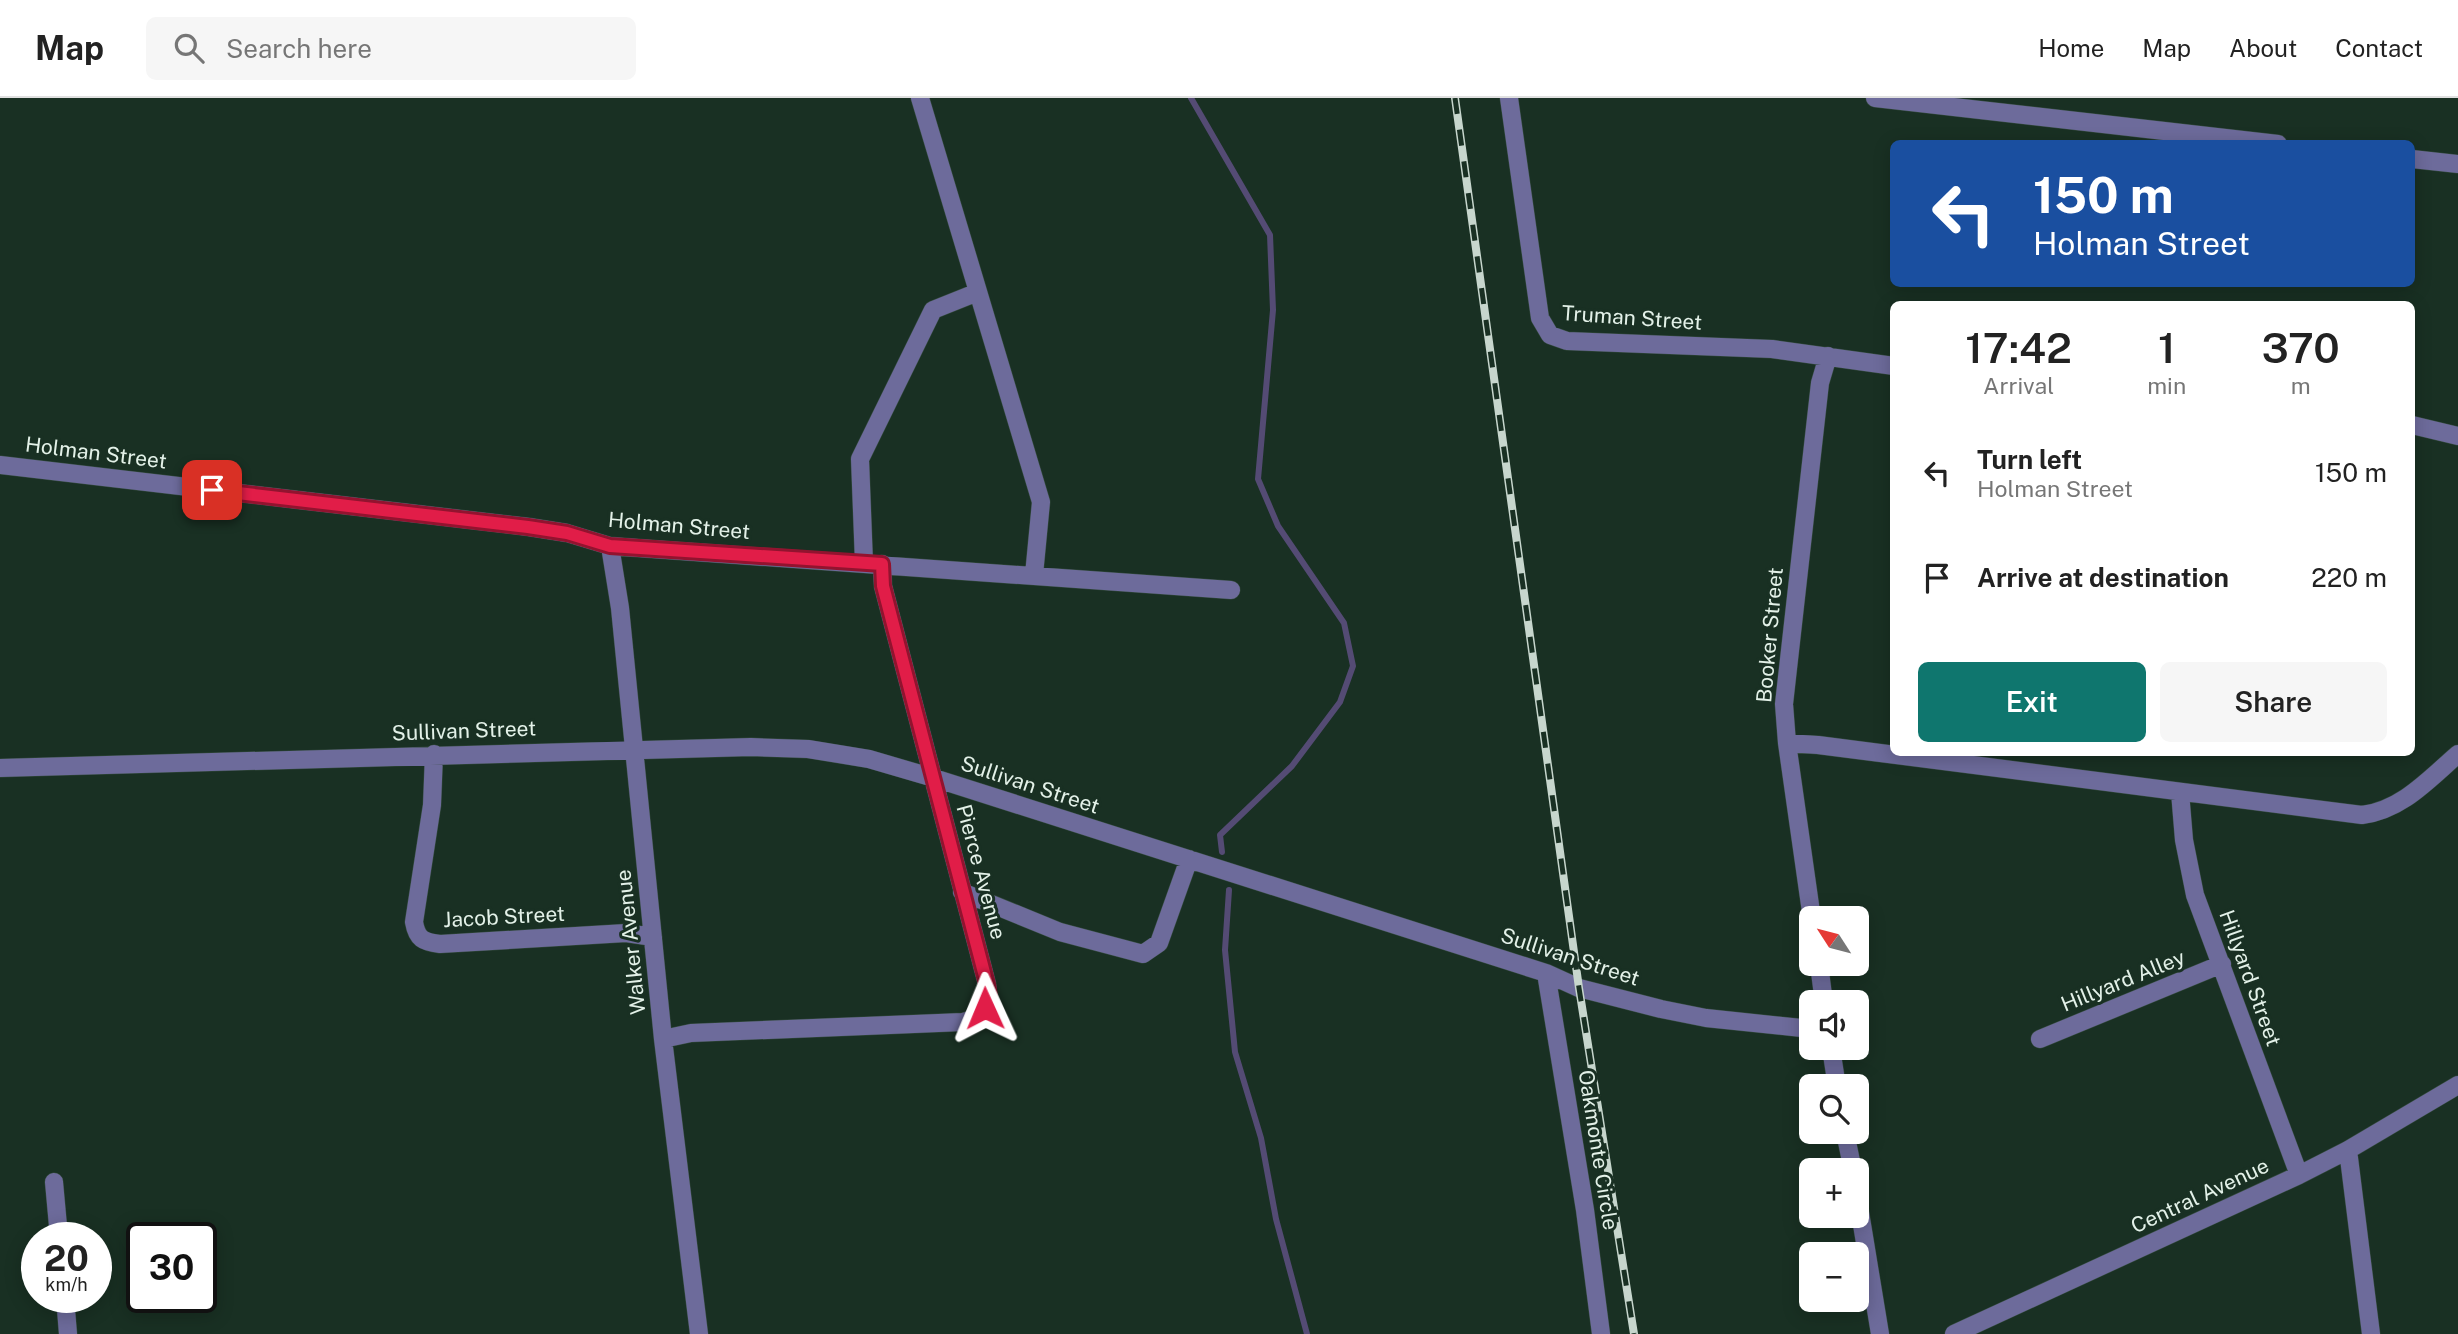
<!DOCTYPE html>
<html lang="en">
<head>
<meta charset="utf-8">
<style>
  :root { --surface:#fff; --page:#f6f6f6; --text:#222; --muted:#767676; --line:#e0e0e0; --accent:#0f766e }
  body { margin:0; font-family:"Public Sans",sans-serif; background:var(--page); color:var(--text); height:100vh; display:flex; flex-direction:column; font-size:26px; white-space:nowrap }
  * { box-sizing:border-box; margin:0 }
  p { font-size:23px; color:var(--muted) }
  .icon { flex:none; width:38px; height:38px; fill:none; stroke:currentColor; stroke-width:2; stroke-linecap:round; stroke-linejoin:round }
  .map { position:relative; flex:1; overflow:hidden }
  .panel { position:absolute; left:1890px; top:203px; width:525px; height:455px; display:flex; flex-direction:column; background:var(--surface); border-radius:10px; box-shadow:0 4px 18px #0003 }
  .panel>* { flex:none }
  .top-card { position:absolute; left:1890px; top:42px; width:525px; height:147px; border-radius:10px; box-shadow:0 4px 18px #0003; background:#1a4fa0; color:#fff; overflow:hidden }
  .needle { width:46px; rotate:306deg }
  .buttons { position:absolute; left:1799px; top:808px; display:grid; gap:14px }
  .buttons a { display:grid; place-items:center; width:70px; height:70px; border-radius:10px; background:var(--surface); box-shadow:0 4px 18px #0003; font-size:35px }
  .speed { position:absolute; left:21px; top:1124px; display:flex; gap:14px; font-size:35px; font-weight:700; text-align:center }
  .speed>* { display:grid; place-content:center; width:91px; height:91px; border-radius:50%; background:var(--surface); box-shadow:0 4px 18px #0003; line-height:1 }
  .speed small { font-size:18px; font-weight:400 }
  .speed .limit { border:4px solid #111; border-radius:10px; background:#fff; color:#111 }
  .pin { position:absolute; display:grid; place-items:center; width:60px; height:60px; color:#fff; margin:-30px; border-radius:14px; box-shadow:0 4px 10px #0006 }
  .me { position:absolute; width:77px; margin:-38px; rotate:359deg; stroke-linejoin:round; filter:drop-shadow(0 0 5px #0008) }
  .turn { display:flex; align-items:center; gap:24px; height:147px; padding:0 28px; font-size:32px }
  .turn .icon { width:91px; height:91px; stroke-width:2.5 }
  .turn b { display:block; font-size:49px; line-height:60px }
  .eta { display:flex; justify-content:space-evenly; align-items:center; height:119px; text-align:center }
  .eta b { font-size:42px; font-weight:600; line-height:49px }
  .primary-button { display:flex; gap:14px; margin-top:auto; padding:14px 28px }
  .primary-button a { flex:1; height:80px; border-radius:10px; background:var(--accent); color:#fff; font-size:28px; font-weight:600; line-height:80px; text-align:center }
  .primary-button a+a { background:var(--page); color:var(--text) }
  ul { padding:0; list-style:none }
  li { display:flex; align-items:center; gap:21px; height:105px; padding:0 28px }
  li div { flex:1 }
  li b { display:block; font-size:26px }
  li em { font-style:normal }
  header { display:flex; align-items:center; gap:42px; box-sizing:border-box; height:98px; padding:0 35px; background:var(--surface); border-bottom:2px solid var(--line) }
  header strong { font-size:33px }
  nav { display:flex; gap:38px; margin-inline-start:auto; font-size:24px }
  .search { width:490px; height:63px; background:var(--page); display:flex; align-items:center; gap:18px; box-sizing:border-box; padding:0 24px; border-radius:10px; color:var(--muted); font-size:26px }
  .map>svg:first-child { display:block }
  .lines { fill:none; stroke-linecap:round; stroke-linejoin:round }
  .stream { stroke:#544b74; stroke-width:6 }
  .street-casing { stroke:#354b3f; stroke-width:19 }
  .street { stroke:#6d6b9b; stroke-width:18 }
  .rail-casing { stroke:#c7d6cd; stroke-width:8 }
  .rail { stroke:#193023; stroke-width:5; stroke-dasharray:16; stroke-linecap:butt }
  .route-casing { stroke:#92132f; stroke-width:18 }
  .route { stroke:#e11d48; stroke-width:12 }
  .labels { text-anchor:middle; stroke-width:6; stroke-linejoin:round; paint-order:stroke }
  .street-label { font-size:21px; fill:#e3f1e8; stroke:#193023 }
</style>
</head>
<body>
<header>
<strong>Map</strong>
<div class="search"><svg class="icon" aria-label="search" viewBox="0 0 24 24"><circle cx="10" cy="10" r="6"/><path d="M15 15l6 6"/></svg>Search here</div>
<nav><a>Home</a><a>Map</a><a>About</a><a>Contact</a></nav>
</header>
<div class="map">
<svg width="2458" height="1236" viewBox="0 0 2458 1236">
  <rect width="100%" height="100%" fill="#193023"/>
  <g class="lines">
    <!-- stream -->
    <path class="stream" d="M 1191,0 L 1270,137 L 1273,212 L 1258,381 L 1278,428 L 1344,525 L 1353,568 L 1340,604 L 1292,668 L 1220,737 L 1222,754
      M 1229,792 L 1225,852 L 1235,954 L 1261,1040 L 1276,1121 L 1307,1236"/>
    <defs>
      <path id="street" d="M 920,0 L 1041,404 L 1034,477
        M 1509,0 L 1540,220 L 1550,237 L 1567,243 L 1772,251 L 1894,268
        M 1875,0 L 2278,46
        M 2412,61 L 2458,66
        M 2412,327 L 2458,338
        M 0,367 L 529,429 L 567,435 L 610,448 L 1231,492
        M 610,448 L 620,510 L 663,941 L 699,1236
        M 864,465 L 860,361 L 933,212 L 978,194
        M 1787,645 L 1818,647 L 2362,717 C 2402,712 2429,681 2458,656
        M 434,656 L 432,707 L 414,824 C 417,841 423,844 440,846 L 626,835 L 653,839
        M 0,670 L 751,649 L 808,651 L 869,661 L 934,680 L 1546,875 L 1579,890 L 1661,911 L 1706,920 L 1811,931
        M 2180,694 L 2184,742 L 2195,797 L 2299,1077
        M 962,794 L 1060,834 L 1143,856 L 1159,845 L 1189,761
        M 1812,821 L 1787,645 L 1784,606 L 1820,285 L 1828,258
        M 1819,866 L 1824,905
        M 1546,875 L 1585,1112 L 1601,1236
        M 663,941 L 691,935 L 963,924 C 983,919 990,906 987,886 L 883,488 L 882,466
        M 2040,941 L 2222,866
        M 1831,950 L 1837,989
        M 1845,1034 L 1853,1073
        M 2348,1052 L 2371,1236
        M 54,1084 L 59,1139
        M 1857,1096 L 1880,1236
        M 65,1199 L 68,1236
        M 1954,1236 L 2299,1077 L 2348,1052 L 2458,987"/>
    </defs>
    <!-- street casing -->
    <use href="#street" class="street-casing"/>
    <!-- street -->
    <use href="#street" class="street"/>
    <defs>
      <path id="rail" d="M 1455,0 L 1579,890 L 1634,1236"/>
    </defs>
    <!-- rail casing -->
    <use href="#rail" class="rail-casing"/>
    <!-- rail -->
    <use href="#rail" class="rail"/>
  </g>
  <g class="lines">
    <defs>
      <path id="route" d="M 212,392 L 528,429 L 567,435 L 610,448 L 882,466 L 883,488 L 987,886 L 989,898 L 985,910"/>
    </defs>
    <!-- route casing -->
    <use href="#route" class="route-casing"/>
    <!-- route -->
    <use href="#route" class="route"/>
  </g>
  <g class="labels">
    <!-- street labels -->
    <g class="street-label">
      <text transform="translate(1632 220) rotate(4)" y="7">Truman Street</text>
      <text transform="translate(96 355) rotate(7)" y="7">Holman Street</text>
      <text transform="translate(679 428) rotate(5)" y="7">Holman Street</text>
      <text transform="translate(1770 537) rotate(-85)" y="7">Booker Street</text>
      <text transform="translate(464 633) rotate(-2)" y="7">Sullivan Street</text>
      <text transform="translate(1030 687) rotate(18)" y="7">Sullivan Street</text>
      <text transform="translate(981 774) rotate(75)" y="7">Pierce Avenue</text>
      <text transform="translate(504 819) rotate(-3)" y="7">Jacob Street</text>
      <text transform="translate(631 844) rotate(-96)" y="7">Walker Avenue</text>
      <text transform="translate(1570 859) rotate(18)" y="7">Sullivan Street</text>
      <text transform="translate(2250 880) rotate(70)" y="7">Hillyard Street</text>
      <text transform="translate(2123 883) rotate(-22)" y="7">Hillyard Alley</text>
      <text transform="translate(1598 1052) rotate(81)" y="7">Oakmonte Circle</text>
      <text transform="translate(2200 1098) rotate(-25)" y="7">Central Avenue</text>
    </g>
  </g>
</svg>
<div class="buttons">
<a><svg class="needle" viewBox="-14 -14 28 28"><path d="M0-13l5 13h-10z" fill="#e53935"/><path d="M0 13l5-13h-10z" fill="#767676"/></svg></a>
<a><svg class="icon" aria-label="sound" viewBox="0 0 24 24"><path d="M4 9h4l5-4v14l-5-4H4zM17 9q2 3 0 6"/></svg></a>
<a><svg class="icon" aria-label="search" viewBox="0 0 24 24"><circle cx="10" cy="10" r="6"/><path d="M15 15l6 6"/></svg></a>
<a>+</a>
<a>−</a>
</div>
<div class="speed"><div>20<small>km/h</small></div><div class="limit">30</div></div>
<div class="pin" style="left:212px;top:392px;background:#d93025"><svg class="icon" aria-label="arrive" viewBox="0 0 24 24"><path d="M6 21V4h12l-3 4 3 4H6"/></svg></div>
<svg class="me" style="left:985px;top:910px" viewBox="-20 -20 40 40"><path d="M0-17L14 15 0 8-14 15z" fill="#e11d48" stroke="#fff" stroke-width="4"/></svg>
<div class="top-card">
<div class="turn"><svg class="icon" aria-label="left" viewBox="0 0 24 24"><path d="M17 20v-9H6M10 6l-5 5 5 5"/></svg><div><b>150 m</b>Holman Street</div></div>
</div>
<section class="panel">
<div class="eta">
<div><b>17:42</b><p>Arrival</p></div>
<div><b>1</b><p>min</p></div>
<div><b>370</b><p>m</p></div>
</div>
<ul>
<li><svg class="icon" aria-label="left" viewBox="0 0 24 24"><path d="M17 20v-9H6M10 6l-5 5 5 5"/></svg><div><b>Turn left</b><p>Holman Street</p></div><em>150 m</em></li>
<li><svg class="icon" aria-label="arrive" viewBox="0 0 24 24"><path d="M6 21V4h12l-3 4 3 4H6"/></svg><div><b>Arrive at destination</b></div><em>220 m</em></li>
</ul>
<div class="primary-button"><a>Exit</a><a>Share</a></div>
</section>
</div>
</body>
</html>
